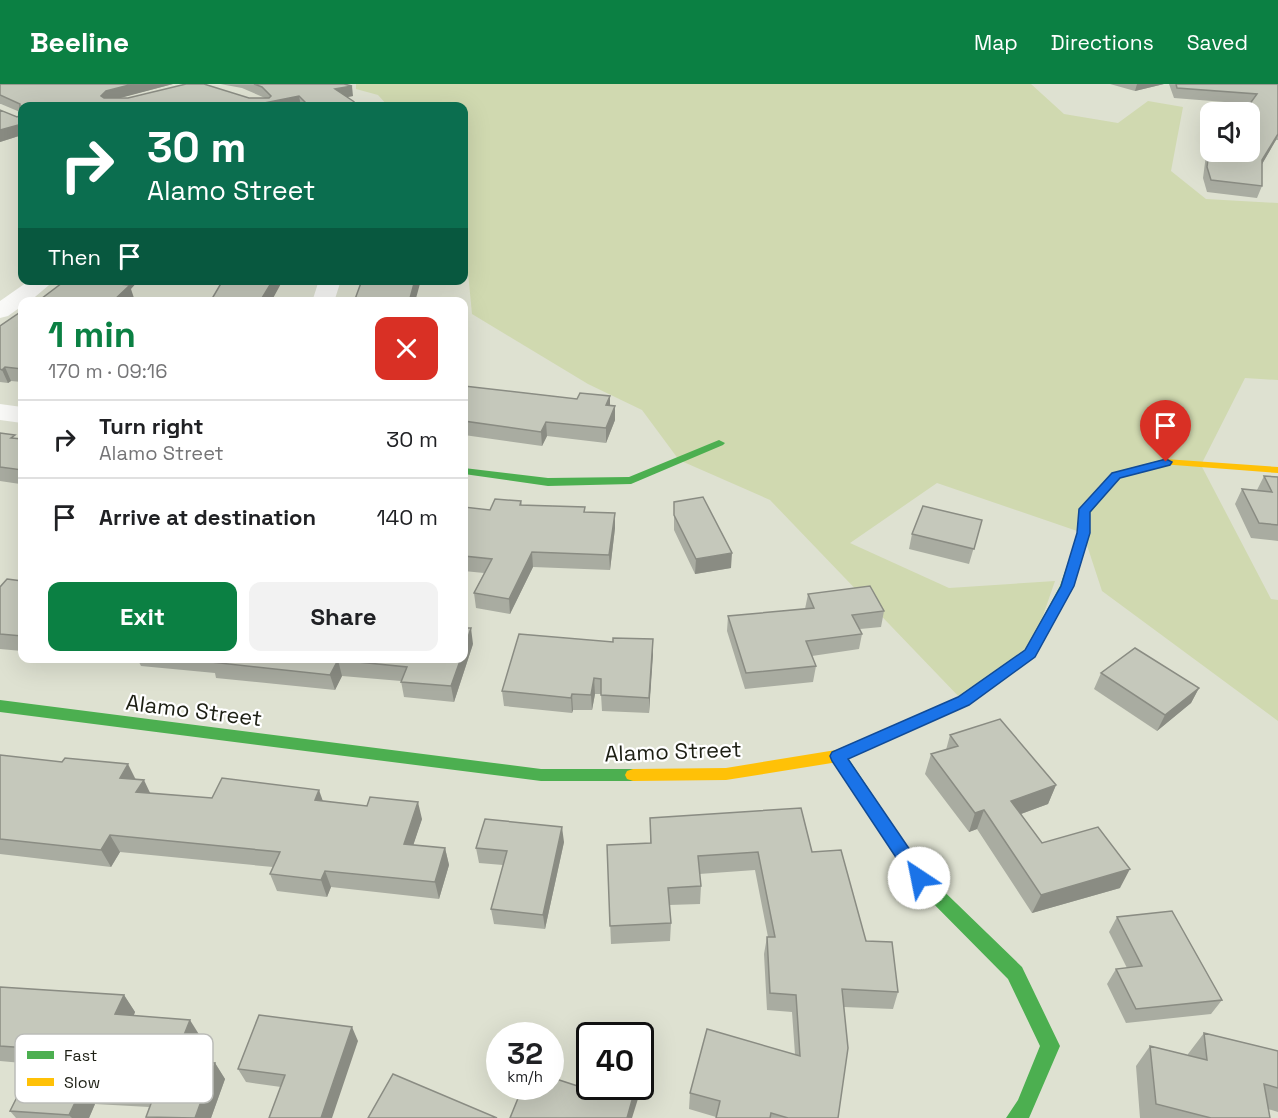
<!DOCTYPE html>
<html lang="en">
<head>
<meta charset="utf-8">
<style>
  :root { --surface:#fff; --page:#f2f2f2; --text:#202124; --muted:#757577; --line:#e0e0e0; --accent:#0b8043 }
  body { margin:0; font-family:"Space Grotesk",sans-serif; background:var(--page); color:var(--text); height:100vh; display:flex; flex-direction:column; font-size:22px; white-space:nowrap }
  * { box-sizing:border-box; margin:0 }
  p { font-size:20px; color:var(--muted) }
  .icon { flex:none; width:33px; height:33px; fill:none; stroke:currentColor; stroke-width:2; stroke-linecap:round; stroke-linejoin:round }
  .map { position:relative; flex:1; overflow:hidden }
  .panel { position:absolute; left:18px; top:213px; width:450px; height:366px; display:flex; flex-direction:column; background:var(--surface); border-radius:12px; box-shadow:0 6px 24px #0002 }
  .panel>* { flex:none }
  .banner { position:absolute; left:18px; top:18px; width:450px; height:183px; border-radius:12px; box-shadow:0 6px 24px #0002; background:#0b6e4f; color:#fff; overflow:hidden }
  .controls { position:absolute; left:1200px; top:18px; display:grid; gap:12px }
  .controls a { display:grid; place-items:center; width:60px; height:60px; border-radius:12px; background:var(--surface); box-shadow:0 6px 24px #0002; font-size:30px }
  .speed { position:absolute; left:486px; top:938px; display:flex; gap:12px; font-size:30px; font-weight:700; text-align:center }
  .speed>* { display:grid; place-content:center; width:78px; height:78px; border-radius:50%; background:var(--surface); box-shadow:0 6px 24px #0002; line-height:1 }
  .speed small { font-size:15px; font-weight:400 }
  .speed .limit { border:3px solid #111; border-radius:9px; background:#fff; color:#111 }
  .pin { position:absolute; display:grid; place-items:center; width:51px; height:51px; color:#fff; margin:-62px -26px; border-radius:50% 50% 50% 0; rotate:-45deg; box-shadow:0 0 6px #0007 }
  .pin .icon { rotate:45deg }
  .me { position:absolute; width:66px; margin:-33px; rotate:326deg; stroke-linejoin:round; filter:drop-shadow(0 0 4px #0008) }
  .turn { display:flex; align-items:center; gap:21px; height:126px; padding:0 30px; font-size:27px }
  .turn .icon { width:78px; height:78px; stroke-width:2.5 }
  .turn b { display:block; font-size:42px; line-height:51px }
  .then { display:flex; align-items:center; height:57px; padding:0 30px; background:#0003; gap:12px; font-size:22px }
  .round { display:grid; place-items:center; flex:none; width:63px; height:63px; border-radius:12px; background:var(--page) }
  .head { display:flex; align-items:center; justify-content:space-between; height:102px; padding:0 30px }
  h1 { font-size:36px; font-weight:700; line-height:45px; color:var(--accent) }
  .cta { display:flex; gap:12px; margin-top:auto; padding:12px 30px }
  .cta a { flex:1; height:69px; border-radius:12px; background:var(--accent); color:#fff; font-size:24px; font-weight:700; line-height:69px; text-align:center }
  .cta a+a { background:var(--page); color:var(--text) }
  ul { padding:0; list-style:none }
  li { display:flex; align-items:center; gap:18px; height:78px; padding:0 30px; border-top:2px solid var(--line) }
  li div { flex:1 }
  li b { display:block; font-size:22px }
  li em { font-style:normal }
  header { display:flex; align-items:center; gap:36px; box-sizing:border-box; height:84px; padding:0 30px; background:var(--accent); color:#fff }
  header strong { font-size:28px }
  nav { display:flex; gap:33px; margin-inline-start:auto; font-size:21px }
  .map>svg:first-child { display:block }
  .green { fill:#d0d9b0 }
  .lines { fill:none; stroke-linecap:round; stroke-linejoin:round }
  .street { fill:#fafaf8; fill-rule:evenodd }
  .fast { fill:#4caf50; fill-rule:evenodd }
  .slow { fill:#ffc107; fill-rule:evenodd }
  .wall { fill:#a9aca1 }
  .shaded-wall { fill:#8a8c83 }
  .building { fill:#c5c8bb; stroke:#8a8c83; stroke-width:1.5 }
  .route { fill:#1a73e8; stroke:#114b97; stroke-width:1.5 }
  .labels { text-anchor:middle; stroke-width:4.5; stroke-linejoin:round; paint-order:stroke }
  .street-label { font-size:22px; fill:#1d1f14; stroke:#fff }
  .key { fill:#fff; stroke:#bbbcb8; stroke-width:1.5 }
  .key-label { font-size:16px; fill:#1d1f14 }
</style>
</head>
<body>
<header>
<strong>Beeline</strong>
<nav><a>Map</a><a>Directions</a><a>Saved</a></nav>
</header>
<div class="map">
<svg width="1278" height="1034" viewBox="0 0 1278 1034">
  <rect width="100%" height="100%" fill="#dee1d1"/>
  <!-- green -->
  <path class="green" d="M 356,0 L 1031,0 L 1064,30 L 1118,39 L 1148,17 L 1183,23 L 1171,87 L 1206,115 L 1278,119 L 1278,296 L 1245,294 L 1201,381 L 1271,515 L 1278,516 L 1278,637 L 1102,507 L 1083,449 L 937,399 L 850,459 L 949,504 L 1055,497 L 1030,569 L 963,617 L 770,416 L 679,376 L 642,326 L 588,300 L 472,230 L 464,147 L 464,22 L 388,22 L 378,11 L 356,5 Z"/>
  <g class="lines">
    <!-- street -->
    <path class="street" d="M 30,196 L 55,196 L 29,218 L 22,218 L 22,222 L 8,232 L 0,234 L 0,217 Z
      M 319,196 L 341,196 L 334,218 L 312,218 Z
      M 0,320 L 22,323 L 22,339 L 0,336 Z"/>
    <!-- fast -->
    <path class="fast" d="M 719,356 L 725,359 L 723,361 L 631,400 L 548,402 L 464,390 L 464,384 L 548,394 L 629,393 Z
      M 1165,375 L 1169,376 L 1169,380 L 1120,393 L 1090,429 L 1090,449 L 1074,502 L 1035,573 L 968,621 L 888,656 L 883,658 L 878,656 L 875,652 L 878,648 L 958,613 L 1025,566 L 1060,502 L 1078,449 L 1080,425 L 1112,389 Z
      M 0,616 L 541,685 L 633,685 L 639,687 L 641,691 L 639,695 L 633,697 L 541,697 L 0,628 Z
      M 838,666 L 844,668 L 925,789 L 1022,883 L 1060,962 L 1029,1034 L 1006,1034 L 1018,1016 L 1040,962 L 1008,895 L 913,799 L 832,676 L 830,672 L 832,668 Z"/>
    <!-- slow -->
    <path class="slow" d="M 1165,375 L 1278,383 L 1278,389 L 1161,380 L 1161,376 Z
      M 883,646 L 888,648 L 891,652 L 888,656 L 838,678 L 726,696 L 633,697 L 627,695 L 625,691 L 627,687 L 633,685 L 726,684 L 836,666 Z"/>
  </g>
  <!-- wall -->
  <path class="wall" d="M 0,0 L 173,0 L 119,14 L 265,14 L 242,4 L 220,0 L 344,0 L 353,12 L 347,13 L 359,22 L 22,22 L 22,51 L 0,58 L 0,26 L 17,33 L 20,31 L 20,28 L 1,20 L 0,20 Z
    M 1110,0 L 1164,0 L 1135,7 Z
    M 1169,0 L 1278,0 L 1278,56 L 1276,56 L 1262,80 L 1262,102 L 1257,114 L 1207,108 L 1203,94 L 1206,71 L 1210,60 L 1250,68 L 1250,20 L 1174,14 Z
    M 22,227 L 22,298 L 11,297 L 8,299 L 0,298 L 0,242 Z
    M 464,302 L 577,315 L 610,312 L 610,321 L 615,322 L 615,336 L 606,359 L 547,352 L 542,362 L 464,351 Z
    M 0,349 L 17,355 L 22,355 L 22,404 L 20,400 L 0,397 Z
    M 1264,392 L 1278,393 L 1278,457 L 1251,454 L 1235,420 L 1242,405 L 1257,406 Z
    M 521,417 L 522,421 L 585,428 L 615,444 L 610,486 L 533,483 L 510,530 L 476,524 L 474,509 L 484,489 L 464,487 L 464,423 L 490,426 Z
    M 674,418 L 731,484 L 695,490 L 674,446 Z
    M 982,436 L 969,480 L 909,465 L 912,450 Z
    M 22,497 L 22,567 L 0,565 L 0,503 Z
    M 808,510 L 884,527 L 881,543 L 860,545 L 862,550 L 859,565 L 812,572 L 816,582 L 813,598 L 745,605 L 727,547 L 728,532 L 805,525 Z
    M 653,555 L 649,629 L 602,627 L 601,610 L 595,610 L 592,626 L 573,626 L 572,629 L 504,622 L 502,607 L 613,558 Z
    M 473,560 L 454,618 L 404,613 L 401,597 L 342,592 L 335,606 L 216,594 L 215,589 L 141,582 L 139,578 L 104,574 L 464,574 Z
    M 1101,589 L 1199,604 L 1191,619 L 1157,647 L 1094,605 Z
    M 950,651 L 1056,701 L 1048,720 L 1021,730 L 1042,759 L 1120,804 L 1032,829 L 977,745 L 969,748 L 925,690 L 931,670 L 946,666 Z
    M 0,671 L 136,695 L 150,709 L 212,714 L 323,717 L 422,735 L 413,761 L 445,764 L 449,781 L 439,815 L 331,803 L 327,813 L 277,807 L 270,790 L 273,783 L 120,768 L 111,783 L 0,770 Z
    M 650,734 L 812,768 L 898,908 L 893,925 L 844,923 L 838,1034 L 716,1034 L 716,1033 L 689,1025 L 690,1009 L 795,970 L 792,928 L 767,926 L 764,870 L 767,853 L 768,853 L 755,786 L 699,790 L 701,802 L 700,820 L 669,821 L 671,839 L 670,857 L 611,860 L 607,761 L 650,759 Z
    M 564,758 L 545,845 L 494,840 L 491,825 L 503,781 L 479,779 L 476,764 Z
    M 1117,833 L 1222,916 L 1211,930 L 1126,939 L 1107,900 L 1116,885 L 1127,884 L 1109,848 Z
    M 0,903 L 124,911 L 135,928 L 134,931 L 200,952 L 191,977 L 215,979 L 225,995 L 211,1034 L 146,1034 L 149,1023 L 95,1020 L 89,1034 L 16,1034 L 10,1027 L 33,980 L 0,977 Z
    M 1204,949 L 1278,967 L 1278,1028 L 1268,1025 L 1270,1034 L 1140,1034 L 1136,982 L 1150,962 L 1188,972 L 1188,970 Z
    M 358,957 L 281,1003 L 246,998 L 238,985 Z"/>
  <!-- shaded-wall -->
  <path class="shaded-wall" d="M 133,0 L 173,0 L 109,17 L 105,22 L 101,12 L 106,7 Z
    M 1137,0 L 1164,0 L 1135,7 Z
    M 352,2 L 353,12 L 337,15 L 335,5 Z
    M 299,12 L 301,22 L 249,22 Z
    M 22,40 L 22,51 L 0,58 L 0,46 Z
    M 1278,50 L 1276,56 L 1258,87 L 1262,76 Z
    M 122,196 L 139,196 L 131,205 L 134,214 L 130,218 L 112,218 L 118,200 Z
    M 273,196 L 283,196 L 271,218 L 263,218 L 262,214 Z
    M 415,196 L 421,196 L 415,218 L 409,218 Z
    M 5,283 L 11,297 L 8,299 L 2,286 Z
    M 610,312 L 610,326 L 606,321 Z
    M 615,322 L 615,336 L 606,359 L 606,344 Z
    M 546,338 L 547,352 L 542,362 L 541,348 Z
    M 615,429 L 615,444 L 610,486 L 609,471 Z
    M 532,468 L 533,483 L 510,530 L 509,515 Z
    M 732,469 L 731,484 L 695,490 L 696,475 Z
    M 471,544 L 473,560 L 454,618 L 451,602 L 461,574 L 464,574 L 464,566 Z
    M 653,555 L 653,571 L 649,629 L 649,614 Z
    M 338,576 L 342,592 L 335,606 L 330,591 Z
    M 594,594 L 595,610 L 592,626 L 591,611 Z
    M 1199,604 L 1191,619 L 1157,647 L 1165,631 Z
    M 572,610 L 573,626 L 572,629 L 571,614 Z
    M 128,680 L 137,698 L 120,694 Z
    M 144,696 L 152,713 L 136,708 Z
    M 1056,701 L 1048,720 L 1004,736 L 1011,717 Z
    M 319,706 L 325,723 L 315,716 Z
    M 418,718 L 422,735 L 408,777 L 404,760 Z
    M 984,726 L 977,745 L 969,748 L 975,729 Z
    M 562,743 L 564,758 L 545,845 L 543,831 Z
    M 110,751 L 120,768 L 111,783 L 101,766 Z
    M 445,764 L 449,781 L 439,815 L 435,798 Z
    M 1130,785 L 1120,804 L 1032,829 L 1041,811 Z
    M 325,787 L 331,803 L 327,813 L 321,796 Z
    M 124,911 L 135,928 L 127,947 L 115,930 Z
    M 190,936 L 200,952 L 185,992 L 174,976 Z
    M 352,943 L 358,957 L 332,1034 L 321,1034 Z
    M 215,979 L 225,995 L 211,1034 L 195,1034 Z
    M 642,985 L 642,1002 L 632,1034 L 627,1034 L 636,1002 L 640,1002 L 640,989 Z
    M 82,1004 L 95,1020 L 89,1034 L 72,1034 L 69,1031 Z"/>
  <!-- building -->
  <path class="building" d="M 0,0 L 133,0 L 106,7 L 101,12 L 104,14 L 128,14 L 186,0 L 204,0 L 249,14 L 269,14 L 271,12 L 262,3 L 254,0 L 344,0 L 352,2 L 335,5 L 353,17 L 359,22 L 309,22 L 299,12 L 249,22 L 22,22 L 22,40 L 0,46 L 0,26 L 17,33 L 20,31 L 20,20 L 0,11 Z
    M 1176,0 L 1278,0 L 1278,50 L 1262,76 L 1262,102 L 1211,96 L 1207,83 L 1210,60 L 1210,68 L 1250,68 L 1250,28 L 1244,28 L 1257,10 L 1177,4 Z
    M 66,196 L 122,196 L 118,200 L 130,201 L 112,218 L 37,218 Z
    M 223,196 L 273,196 L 262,214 L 268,214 L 266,218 L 210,218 Z
    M 362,196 L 415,196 L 409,218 L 354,218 Z
    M 22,227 L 22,285 L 5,283 L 2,286 L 0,285 L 0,242 Z
    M 464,302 L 577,315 L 580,309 L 610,312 L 606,321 L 615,322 L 606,344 L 546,338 L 541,348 L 464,337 Z
    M 0,349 L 15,351 L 11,354 L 22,355 L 22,386 L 0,383 Z
    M 1264,392 L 1278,393 L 1278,441 L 1259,439 L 1242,405 L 1272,408 Z
    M 703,413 L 732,469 L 696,475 L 674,431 L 674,418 Z
    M 495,415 L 521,417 L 520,421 L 585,423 L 584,428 L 615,429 L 609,471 L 532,468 L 509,515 L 474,509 L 492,475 L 464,472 L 464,423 L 490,426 Z
    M 923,422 L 982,436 L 974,465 L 912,450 Z
    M 7,495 L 22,497 L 22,552 L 0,550 L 0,503 Z
    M 870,502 L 884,527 L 852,531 L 862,550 L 806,557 L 816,582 L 746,589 L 728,532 L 814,524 L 808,510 Z
    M 464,544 L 471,544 L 464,566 Z
    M 519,550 L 613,558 L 613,554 L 653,555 L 649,614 L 601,611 L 601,595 L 594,594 L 591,611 L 572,610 L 571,614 L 502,607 Z
    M 1135,564 L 1199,604 L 1165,631 L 1101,589 Z
    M 213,574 L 461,574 L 451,602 L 401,598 L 407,583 L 338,576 L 330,591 L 210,578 Z
    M 1000,635 L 1056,701 L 1011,717 L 1042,759 L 1098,743 L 1130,785 L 1041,811 L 984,726 L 975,729 L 931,670 L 958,662 L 950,651 Z
    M 0,671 L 62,678 L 65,674 L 128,680 L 120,694 L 144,696 L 136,708 L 212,714 L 222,694 L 319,706 L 315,716 L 367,722 L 370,713 L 418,718 L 404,760 L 445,764 L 435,798 L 325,787 L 321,796 L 270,790 L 280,768 L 110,751 L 101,766 L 0,755 Z
    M 801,724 L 812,768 L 841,766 L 866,857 L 892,858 L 898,908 L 842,905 L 848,964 L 838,1034 L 788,1034 L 771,1029 L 770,1034 L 716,1034 L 720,1017 L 690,1009 L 707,945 L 800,972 L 796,911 L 770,909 L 767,853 L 775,853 L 758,768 L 698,772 L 701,802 L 668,804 L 671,839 L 610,842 L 607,761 L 651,759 L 650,734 Z
    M 485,735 L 562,743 L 543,831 L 491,825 L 507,767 L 476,764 Z
    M 1172,827 L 1222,916 L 1136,925 L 1116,885 L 1142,882 L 1117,833 Z
    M 0,903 L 124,911 L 115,930 L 190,936 L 174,976 L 215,979 L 195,1034 L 146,1033 L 155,1009 L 82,1004 L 69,1031 L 10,1027 L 41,965 L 0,962 Z
    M 259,931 L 352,943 L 321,1034 L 269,1034 L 285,991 L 238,985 Z
    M 1204,949 L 1278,967 L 1278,1004 L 1264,1000 L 1270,1034 L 1211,1034 L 1156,1020 L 1150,962 L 1207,976 Z
    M 393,990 L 497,1034 L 368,1034 Z
    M 550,993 L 593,1007 L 595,1002 L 636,1002 L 627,1034 L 510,1034 L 523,1002 L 550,1002 Z"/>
  <!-- route -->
  <path class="route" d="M 1166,375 L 1172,378 L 1170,381 L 1120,394 L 1090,428 L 1090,449 L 1074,502 L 1035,573 L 969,621 L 848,675 L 925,788 L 928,794 L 925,799 L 919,801 L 913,799 L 832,677 L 830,672 L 832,668 L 958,613 L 1025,566 L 1061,502 L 1077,449 L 1079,425 L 1112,389 Z"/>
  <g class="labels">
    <!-- street labels -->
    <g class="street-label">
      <text transform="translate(194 626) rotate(7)" y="8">Alamo Street</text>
      <text transform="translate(673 667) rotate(-2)" y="8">Alamo Street</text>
    </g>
  </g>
  <!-- legend -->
  <rect x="15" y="950" width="198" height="69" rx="9" class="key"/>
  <rect x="27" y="967" width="27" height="8" fill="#4caf50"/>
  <rect x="27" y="994" width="27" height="8" fill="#ffc107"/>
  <g class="key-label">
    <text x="64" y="977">Fast</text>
    <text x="64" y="1004">Slow</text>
  </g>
</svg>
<div class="controls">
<a><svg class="icon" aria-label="sound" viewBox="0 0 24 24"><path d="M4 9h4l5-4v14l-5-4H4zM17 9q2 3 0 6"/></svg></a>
</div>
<div class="speed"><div>32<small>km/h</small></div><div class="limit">40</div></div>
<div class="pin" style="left:1166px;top:378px;background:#d93025"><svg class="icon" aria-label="arrive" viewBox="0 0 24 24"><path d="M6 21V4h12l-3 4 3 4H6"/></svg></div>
<svg class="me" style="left:919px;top:794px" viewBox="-20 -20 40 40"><circle r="19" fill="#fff"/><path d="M0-13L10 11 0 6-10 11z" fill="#1a73e8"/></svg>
<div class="banner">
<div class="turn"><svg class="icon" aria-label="right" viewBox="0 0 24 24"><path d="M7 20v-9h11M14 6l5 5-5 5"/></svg><div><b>30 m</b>Alamo Street</div></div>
<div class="then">Then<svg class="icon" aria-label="arrive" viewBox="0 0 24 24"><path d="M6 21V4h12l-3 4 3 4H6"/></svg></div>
</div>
<section class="panel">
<div class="head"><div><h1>1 min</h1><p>170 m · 09:16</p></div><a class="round" style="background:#d93025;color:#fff"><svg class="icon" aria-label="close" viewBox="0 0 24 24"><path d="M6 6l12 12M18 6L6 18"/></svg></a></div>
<ul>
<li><svg class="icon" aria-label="right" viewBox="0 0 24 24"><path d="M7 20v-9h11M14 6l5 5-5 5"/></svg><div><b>Turn right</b><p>Alamo Street</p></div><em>30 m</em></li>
<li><svg class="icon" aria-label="arrive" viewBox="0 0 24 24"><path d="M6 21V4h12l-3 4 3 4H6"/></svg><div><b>Arrive at destination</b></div><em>140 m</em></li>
</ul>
<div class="cta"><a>Exit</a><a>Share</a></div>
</section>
</div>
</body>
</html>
